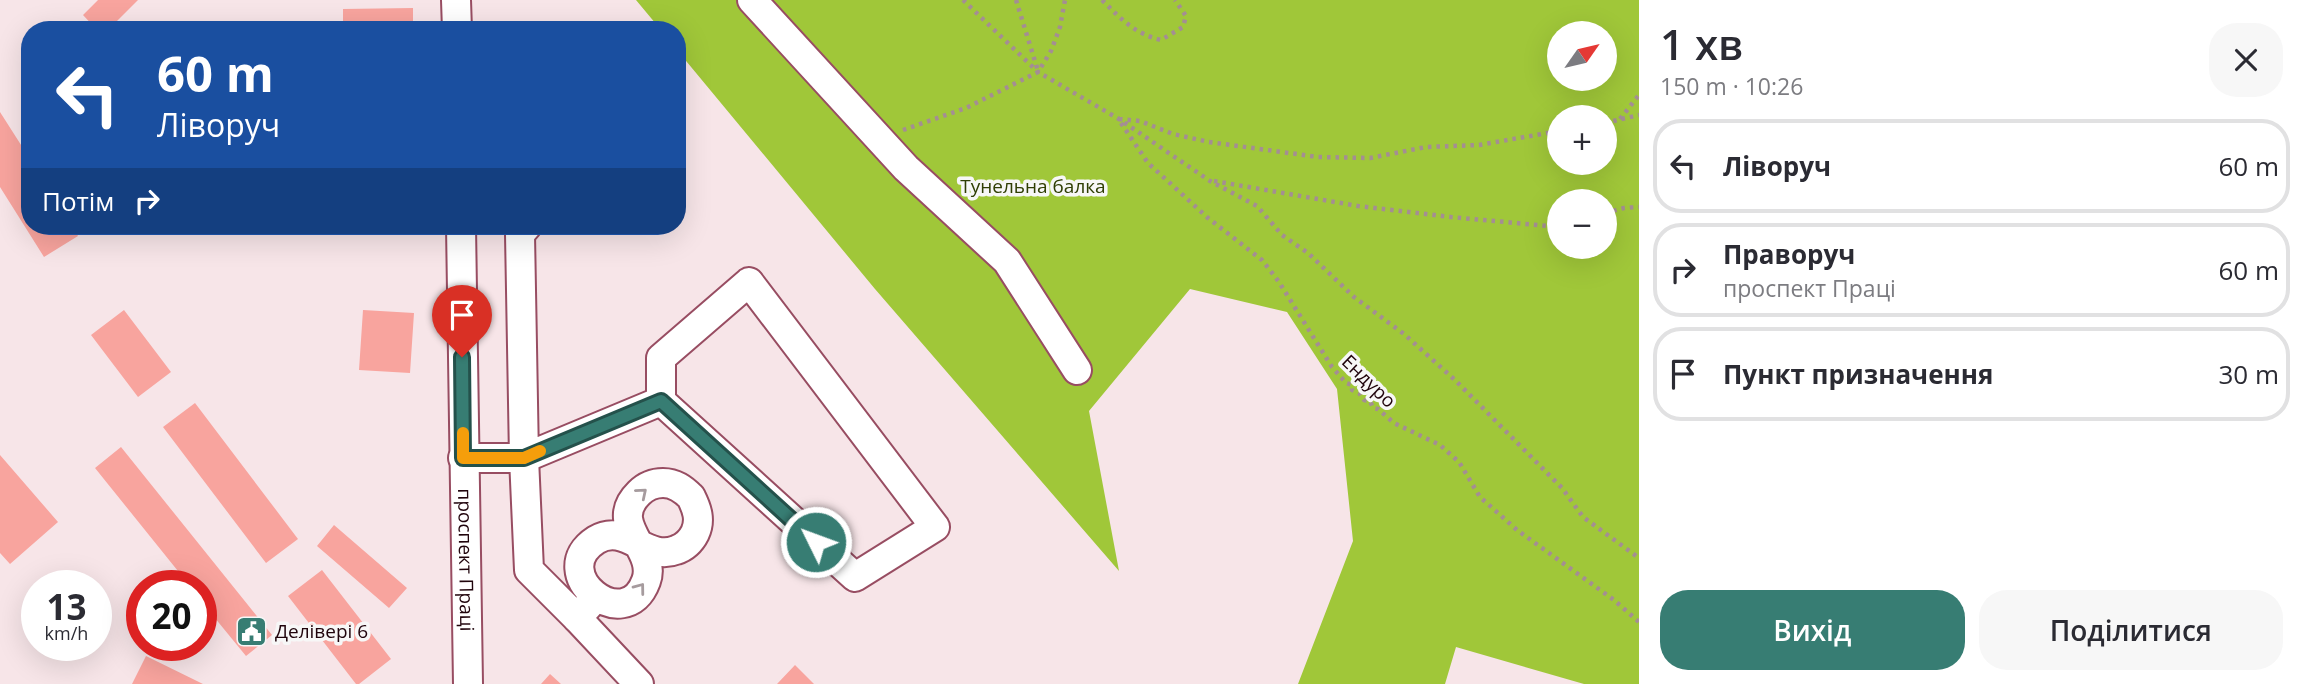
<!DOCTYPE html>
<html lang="uk">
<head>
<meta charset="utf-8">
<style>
  :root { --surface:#fff; --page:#f7f7f7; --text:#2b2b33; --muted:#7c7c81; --line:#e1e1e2; --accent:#377d73 }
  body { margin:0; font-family:"Open Sans",sans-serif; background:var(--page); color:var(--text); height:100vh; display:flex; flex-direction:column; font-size:26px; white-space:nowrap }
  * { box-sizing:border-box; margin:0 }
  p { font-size:23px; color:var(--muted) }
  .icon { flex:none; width:38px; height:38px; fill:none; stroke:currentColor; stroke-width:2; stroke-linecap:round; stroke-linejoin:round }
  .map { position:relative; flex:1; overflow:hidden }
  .panel { display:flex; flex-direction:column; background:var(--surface); width:665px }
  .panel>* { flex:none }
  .top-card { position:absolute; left:21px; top:21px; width:665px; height:214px; border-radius:28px; box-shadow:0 7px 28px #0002; background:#1a4fa0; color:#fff; overflow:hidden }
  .needle { width:46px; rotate:56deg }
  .tools { position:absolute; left:1547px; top:21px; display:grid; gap:14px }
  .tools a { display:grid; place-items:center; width:70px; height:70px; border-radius:50%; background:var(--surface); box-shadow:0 7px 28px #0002; font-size:35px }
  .speed { position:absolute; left:21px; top:570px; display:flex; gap:14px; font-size:35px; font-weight:700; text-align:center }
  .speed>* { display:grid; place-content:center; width:91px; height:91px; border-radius:50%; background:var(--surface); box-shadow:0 7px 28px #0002; line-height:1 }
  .speed small { font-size:18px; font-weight:400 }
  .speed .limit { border:10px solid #d22; background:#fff; color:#111 }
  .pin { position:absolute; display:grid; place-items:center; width:60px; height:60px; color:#fff; margin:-72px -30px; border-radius:50% 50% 50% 0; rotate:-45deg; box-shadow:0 0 7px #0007 }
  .pin .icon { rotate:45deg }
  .me { position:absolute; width:77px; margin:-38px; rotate:312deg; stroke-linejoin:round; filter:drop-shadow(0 0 5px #0008) }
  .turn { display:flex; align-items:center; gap:24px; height:147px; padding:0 21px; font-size:32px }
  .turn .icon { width:91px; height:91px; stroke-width:2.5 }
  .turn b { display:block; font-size:49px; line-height:60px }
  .then { display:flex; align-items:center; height:66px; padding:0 21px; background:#0003; gap:14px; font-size:26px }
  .round { display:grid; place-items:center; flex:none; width:74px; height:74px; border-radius:28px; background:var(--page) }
  .summary { display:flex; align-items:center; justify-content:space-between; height:119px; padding:0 21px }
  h1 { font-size:42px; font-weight:600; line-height:52px }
  .primary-button { display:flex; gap:14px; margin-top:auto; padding:14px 21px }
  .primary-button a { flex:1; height:80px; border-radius:28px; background:var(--accent); color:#fff; font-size:28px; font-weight:600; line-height:80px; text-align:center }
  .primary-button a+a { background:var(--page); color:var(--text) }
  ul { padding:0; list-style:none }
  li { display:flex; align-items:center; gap:21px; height:94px; margin:0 14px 10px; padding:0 7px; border:4px solid var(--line); border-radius:28px }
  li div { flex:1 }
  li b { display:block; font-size:26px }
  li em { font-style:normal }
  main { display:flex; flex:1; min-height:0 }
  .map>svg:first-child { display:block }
  .forest { fill:#a0c739; fill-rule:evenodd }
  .building { fill:#f8a49e }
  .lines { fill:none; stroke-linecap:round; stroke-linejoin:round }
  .minor-casing { stroke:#984d62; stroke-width:32 }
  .path { stroke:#a48e93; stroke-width:4.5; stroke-dasharray:3.5 5; stroke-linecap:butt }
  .minor { stroke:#fff; stroke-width:28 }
  .oneway { stroke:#a69b9e }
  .route-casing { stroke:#24514b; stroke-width:18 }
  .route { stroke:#377d73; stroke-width:12 }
  .slow { stroke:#f59e0b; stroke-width:12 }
  .labels { text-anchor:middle; stroke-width:7; stroke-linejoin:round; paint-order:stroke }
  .park-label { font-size:19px; fill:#2f3e04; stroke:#f7f7f7 }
  .street-label { font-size:19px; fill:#20040c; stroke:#f7f7f7 }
  .poi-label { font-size:19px; fill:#20040c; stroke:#f7f7f7; text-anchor:start }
</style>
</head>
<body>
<main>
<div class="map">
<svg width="1639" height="684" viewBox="0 0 1639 684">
  <rect width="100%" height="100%" fill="#f7e5e8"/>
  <!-- forest -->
  <path class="forest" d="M 636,0 L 1639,0 L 1639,684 L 1584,684 L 1456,647 L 1445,684 L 1298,684 L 1353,541 L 1337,389 L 1287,312 L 1190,289 L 1089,411 L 1119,571 L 875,289 L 677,50 L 677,30 L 661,30 ZM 1559,33 L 1605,33 L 1605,79 L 1559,79 ZM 1559,117 L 1605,117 L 1605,163 L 1559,163 ZM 1559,201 L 1605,201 L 1605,247 L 1559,247 Z"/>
  <!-- building -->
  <path class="building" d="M 98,0 L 138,0 L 108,30 L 97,30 L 83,15 Z
    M 413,8 L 413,30 L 343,30 L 343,9 Z
    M 0,112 L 30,159 L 30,226 L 72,226 L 78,236 L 44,257 L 0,187 Z
    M 124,310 L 171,372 L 138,397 L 91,335 Z
    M 363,310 L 414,313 L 410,373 L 359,370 Z
    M 195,403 L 298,539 L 266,563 L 163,427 Z
    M 121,447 L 272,635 L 246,656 L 201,601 L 201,586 L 190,586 L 95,468 Z
    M 0,455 L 58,522 L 10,564 L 0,553 Z
    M 334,525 L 407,588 L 389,608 L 317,546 Z
    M 322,570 L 391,659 L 359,684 L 356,684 L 288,596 Z
    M 146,656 L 203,684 L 132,684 Z
    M 795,665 L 814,684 L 777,684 Z
    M 550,674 L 561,684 L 541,684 Z"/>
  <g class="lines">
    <defs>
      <g id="minor">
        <path d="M 456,0 L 457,30"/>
        <path d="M 752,0 L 906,168 L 1007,261 L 1077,370"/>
        <path id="s1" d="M 461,226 L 468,684"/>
        <path d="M 527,226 L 520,234 L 524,458 L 661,401 L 855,577 L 935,527 L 749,282 L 661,358 L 661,401"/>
        <path d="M 463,458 L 524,458 L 529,570 L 577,618 L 596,597"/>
        <path d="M 691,497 C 697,509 701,520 695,533 C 691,541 685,547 676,550 C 646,562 626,522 596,540 C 545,573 625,638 646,581 C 658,549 606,525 639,493 C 645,487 654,483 663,483 C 675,483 683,489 691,497"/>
        <path d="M 577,618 L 639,684"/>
      </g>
    </defs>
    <!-- minor casing -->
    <use href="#minor" class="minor-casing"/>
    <!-- path -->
    <path class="path" d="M 963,0 L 1038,72 L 1119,119 L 1210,181 L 1257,206 L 1282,235 L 1308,253 L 1354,297 L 1404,334 L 1455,380 L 1562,488 L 1583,517 L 1639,558
      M 1016,0 L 1038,71
      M 1102,0 C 1121,19 1135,34 1161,40 L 1183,27 L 1186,16 L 1175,0
      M 1119,119 L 1140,121 L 1173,134 L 1209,142 L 1318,157 L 1370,158 L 1426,147 L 1479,145 L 1559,131
      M 1620,119 L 1639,95
      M 1121,123 L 1148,163 L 1208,218 L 1262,260 L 1279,282 L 1332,367 L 1346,383 L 1352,385 L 1352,390 L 1359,393 L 1364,400 L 1370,401 L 1373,408 L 1378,409 L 1394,423 L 1440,445 L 1459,462 L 1480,497 L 1517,530 L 1614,600 L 1639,622
      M 1605,123 L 1639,115
      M 903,130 L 966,108 L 1038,72 L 1051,51 L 1060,27 L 1065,0
      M 1214,181 L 1358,206 L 1451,217 L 1559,227
      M 1605,213 L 1624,208 L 1639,207"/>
    <!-- minor -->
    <use href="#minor" class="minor"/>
  </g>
  <!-- one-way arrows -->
  <defs><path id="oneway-chevron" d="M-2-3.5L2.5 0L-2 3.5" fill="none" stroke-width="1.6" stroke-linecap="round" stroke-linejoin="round" transform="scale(1.75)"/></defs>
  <g class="oneway">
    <use href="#oneway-chevron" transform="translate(642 493) rotate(-40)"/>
    <use href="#oneway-chevron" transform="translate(640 588) rotate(-53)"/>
  </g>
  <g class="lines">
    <defs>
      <path id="route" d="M 462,357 L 463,458 L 524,458 L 661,401 L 816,542"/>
    </defs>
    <!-- route casing -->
    <use href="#route" class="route-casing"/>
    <!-- route -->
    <use href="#route" class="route"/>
    <!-- slow -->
    <path class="slow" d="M 463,433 L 463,458 L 524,458 L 540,451"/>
  </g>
  <!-- icons -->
  <defs>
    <symbol id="civic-square" viewBox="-11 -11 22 22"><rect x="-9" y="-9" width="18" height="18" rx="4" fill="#377d73" stroke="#f7f7f7"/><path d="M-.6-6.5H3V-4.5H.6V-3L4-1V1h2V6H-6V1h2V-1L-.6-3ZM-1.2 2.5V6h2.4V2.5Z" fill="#fff"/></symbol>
  </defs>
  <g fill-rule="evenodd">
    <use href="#civic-square" x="234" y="614" width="35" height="35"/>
  </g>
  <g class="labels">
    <!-- park labels -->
    <g class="park-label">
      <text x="1033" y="193">Тунельна балка</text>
    </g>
    <!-- street labels -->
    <g class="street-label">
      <text transform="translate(1369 381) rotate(44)" y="7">Ендуро</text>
      <text dy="7" stroke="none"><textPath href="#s1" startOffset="334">проспект Праці</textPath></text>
    </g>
    <!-- poi labels -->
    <g class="poi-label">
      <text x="275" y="638">Делівері 6</text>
    </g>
  </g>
</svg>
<div class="tools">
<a><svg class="needle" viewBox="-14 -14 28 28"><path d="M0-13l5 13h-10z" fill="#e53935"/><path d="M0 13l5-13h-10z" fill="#7c7c81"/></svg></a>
<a>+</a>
<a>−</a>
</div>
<div class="speed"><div>13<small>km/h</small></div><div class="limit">20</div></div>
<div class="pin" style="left:462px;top:357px;background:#d93025"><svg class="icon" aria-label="arrive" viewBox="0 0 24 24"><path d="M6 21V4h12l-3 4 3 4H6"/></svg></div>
<svg class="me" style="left:816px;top:542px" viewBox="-20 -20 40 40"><circle r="17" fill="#377d73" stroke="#fff" stroke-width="3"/><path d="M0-11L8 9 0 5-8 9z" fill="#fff"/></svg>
<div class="top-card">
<div class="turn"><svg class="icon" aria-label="left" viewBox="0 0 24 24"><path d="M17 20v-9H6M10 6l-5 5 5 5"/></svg><div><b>60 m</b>Ліворуч</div></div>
<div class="then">Потім<svg class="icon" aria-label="right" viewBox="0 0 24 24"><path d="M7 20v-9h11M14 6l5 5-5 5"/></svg></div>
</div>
</div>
<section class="panel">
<div class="summary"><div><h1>1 хв</h1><p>150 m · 10:26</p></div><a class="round"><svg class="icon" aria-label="close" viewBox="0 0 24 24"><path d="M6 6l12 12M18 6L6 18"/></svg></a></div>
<ul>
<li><svg class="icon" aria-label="left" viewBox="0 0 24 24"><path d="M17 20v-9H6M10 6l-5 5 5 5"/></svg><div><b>Ліворуч</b></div><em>60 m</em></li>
<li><svg class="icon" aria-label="right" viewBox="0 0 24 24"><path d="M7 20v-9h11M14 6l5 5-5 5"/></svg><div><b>Праворуч</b><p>проспект Праці</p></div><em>60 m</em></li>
<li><svg class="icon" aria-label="arrive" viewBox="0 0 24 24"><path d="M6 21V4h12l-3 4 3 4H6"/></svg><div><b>Пункт призначення</b></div><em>30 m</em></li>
</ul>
<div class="primary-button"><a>Вихід</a><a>Поділитися</a></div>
</section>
</main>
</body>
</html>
